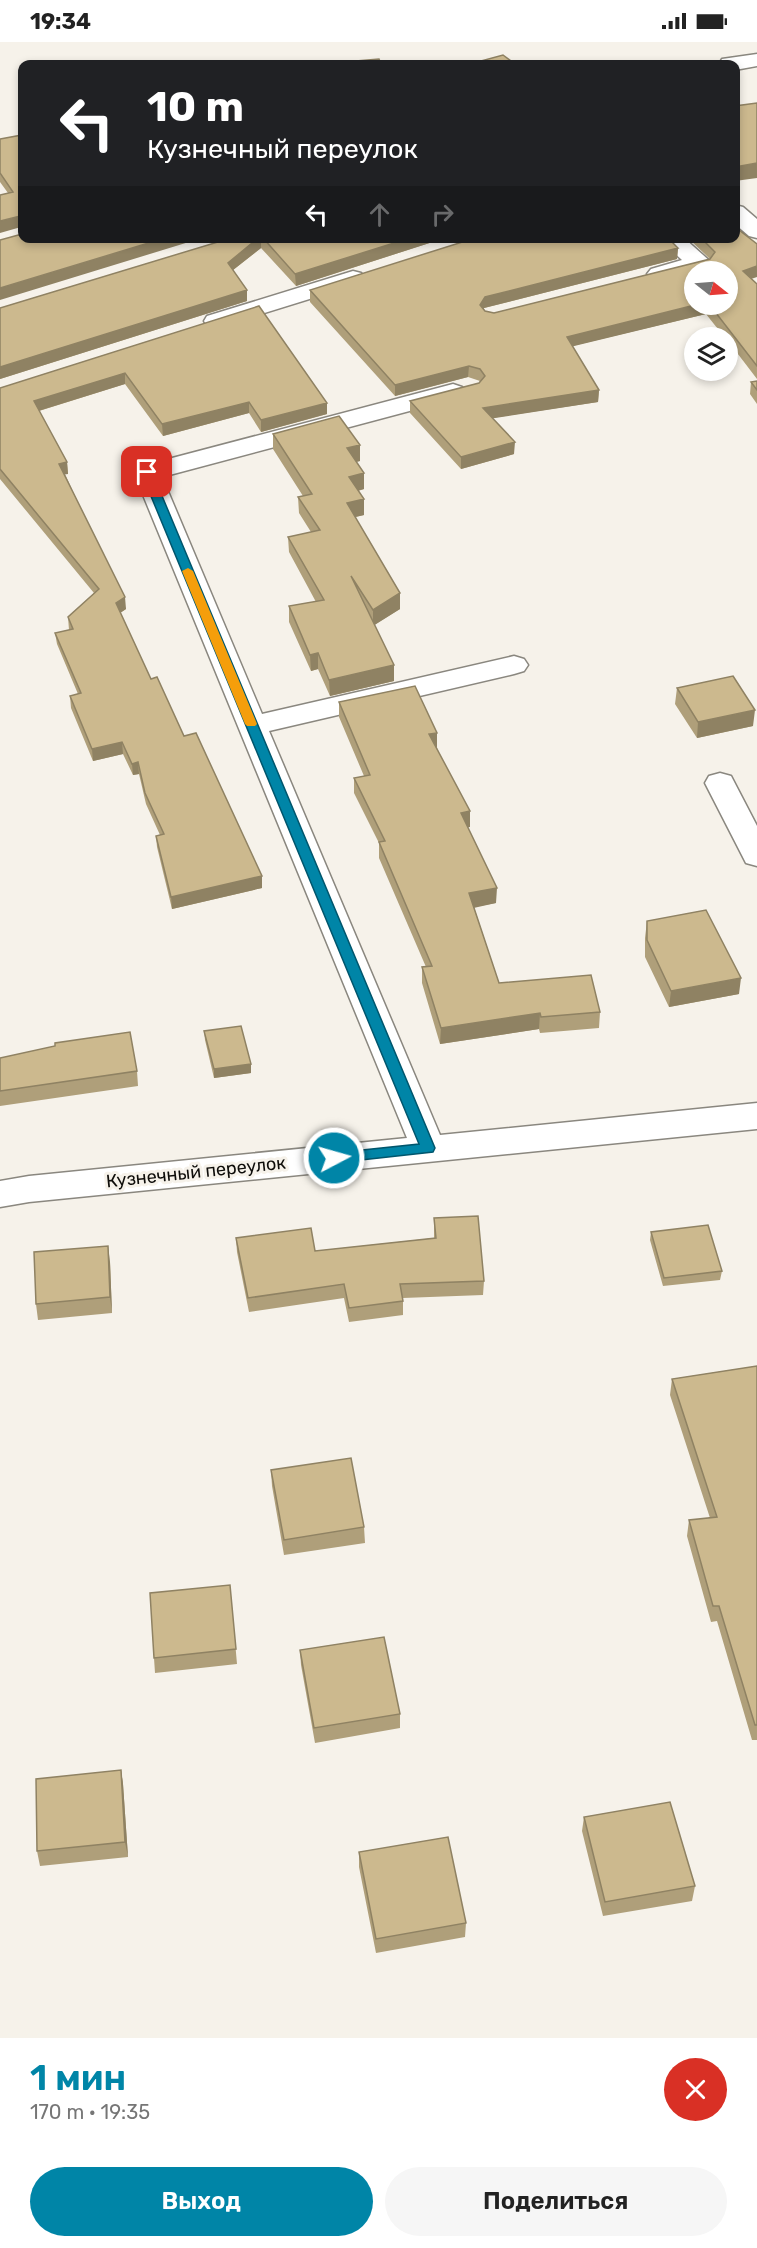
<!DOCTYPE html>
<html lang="ru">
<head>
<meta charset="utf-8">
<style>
  :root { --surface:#fff; --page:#f6f6f6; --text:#222; --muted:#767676; --accent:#0085a7 }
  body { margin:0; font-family:Rubik,sans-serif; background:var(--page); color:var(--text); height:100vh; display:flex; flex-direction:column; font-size:22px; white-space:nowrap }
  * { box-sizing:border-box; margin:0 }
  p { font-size:20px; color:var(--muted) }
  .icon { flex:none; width:33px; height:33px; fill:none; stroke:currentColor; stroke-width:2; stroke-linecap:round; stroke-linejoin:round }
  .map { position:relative; height:1996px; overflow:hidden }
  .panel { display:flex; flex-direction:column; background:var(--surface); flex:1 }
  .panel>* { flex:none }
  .banner { position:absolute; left:18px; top:18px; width:722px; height:183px; border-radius:12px; box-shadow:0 3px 9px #0003; background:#202124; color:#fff; overflow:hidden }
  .needle { width:39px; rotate:107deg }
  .controls { position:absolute; left:684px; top:219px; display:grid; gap:12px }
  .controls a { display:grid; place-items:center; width:54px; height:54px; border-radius:50%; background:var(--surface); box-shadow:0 3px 9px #0003; font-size:30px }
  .pin { position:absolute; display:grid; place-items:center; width:51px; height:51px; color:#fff; margin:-26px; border-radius:12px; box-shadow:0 3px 9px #0006 }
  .me { position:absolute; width:66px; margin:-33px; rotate:84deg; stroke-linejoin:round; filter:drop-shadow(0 0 4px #0008) }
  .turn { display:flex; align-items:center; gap:21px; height:126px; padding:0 30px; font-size:27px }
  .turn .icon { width:78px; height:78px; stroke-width:2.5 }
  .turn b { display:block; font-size:42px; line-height:51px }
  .lanes { display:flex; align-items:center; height:57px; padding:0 30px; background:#0003; justify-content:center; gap:30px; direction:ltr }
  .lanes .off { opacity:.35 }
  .round { display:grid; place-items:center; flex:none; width:63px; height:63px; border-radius:32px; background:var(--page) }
  .overview { display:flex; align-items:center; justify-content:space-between; height:102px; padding:0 30px }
  h1 { font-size:36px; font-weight:600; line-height:45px; color:var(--accent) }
  .primary-button { display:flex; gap:12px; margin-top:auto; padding:12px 30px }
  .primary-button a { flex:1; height:69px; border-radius:36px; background:var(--accent); color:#fff; font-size:24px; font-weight:600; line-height:69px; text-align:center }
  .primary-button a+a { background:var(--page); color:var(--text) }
  .status { display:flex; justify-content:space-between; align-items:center; height:42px; padding:0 30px; background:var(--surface); direction:ltr }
  .status svg { height:16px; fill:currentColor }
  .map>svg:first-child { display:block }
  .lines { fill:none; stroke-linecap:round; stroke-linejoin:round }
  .minor-casing { stroke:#8a877f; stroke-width:3 }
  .minor { fill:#fff; fill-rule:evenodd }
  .wall { fill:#af9f7a; fill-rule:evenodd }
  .shaded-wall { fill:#8f8263 }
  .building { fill:#ccb98e; stroke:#8f8263; stroke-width:1.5 }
  .route { fill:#0085a7; stroke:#00566d; stroke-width:1.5 }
  .slow { fill:#f59e0b }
  .labels { text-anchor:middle; stroke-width:6; stroke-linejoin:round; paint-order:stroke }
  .street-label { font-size:18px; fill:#0e0d0a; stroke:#f6f2ea }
</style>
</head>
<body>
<div class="status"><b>19:34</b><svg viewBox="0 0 49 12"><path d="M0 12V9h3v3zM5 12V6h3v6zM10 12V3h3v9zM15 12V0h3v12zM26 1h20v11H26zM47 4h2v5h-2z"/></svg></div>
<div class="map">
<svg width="757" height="1996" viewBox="0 0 757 1996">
  <rect width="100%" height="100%" fill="#f6f2ea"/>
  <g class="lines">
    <defs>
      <path id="minor" d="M 757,12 L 757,24 L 735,28 L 735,22 L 719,22 L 722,17 Z
        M 735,163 L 743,165 L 757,177 L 757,196 L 749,194 L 735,182 Z
        M 658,196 L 684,196 L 712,221 L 708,226 C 691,231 668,241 651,237 L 647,232 L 651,227 L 682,218 Z
        M 353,229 L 361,231 L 365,236 L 361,241 L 216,286 L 207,284 L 204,279 L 207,274 Z
        M 453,342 L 462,345 L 466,350 L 462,355 L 162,435 L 262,672 L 514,614 L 524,617 L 528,623 L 524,629 L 514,632 L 269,689 L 440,1093 L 757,1061 L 757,1087 L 29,1160 L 0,1165 L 0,1139 L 29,1134 L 407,1096 L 134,431 L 138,425 Z
        M 720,731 L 731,734 L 757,784 L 757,824 L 746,821 L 705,741 L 709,734 Z"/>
    </defs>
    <!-- minor casing -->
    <use href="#minor" class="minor-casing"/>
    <!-- minor -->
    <use href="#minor" class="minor"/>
  </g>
  <!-- wall -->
  <path class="wall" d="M 22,93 L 22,186 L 8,151 L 0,140 L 0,97 Z
    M 231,196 L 445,196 L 296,244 L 261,206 L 233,228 L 247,259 L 0,337 L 0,266 Z
    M 688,196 L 735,196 L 752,237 L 757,242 L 757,337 L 728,299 L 728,296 L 725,296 L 706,272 L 572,304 L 599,348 L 598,360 L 492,376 L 514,412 L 461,427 L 410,371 L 410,359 L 479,341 L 480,339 L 468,335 L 395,354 L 310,260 L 310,248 L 678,206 L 677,217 L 484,266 L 484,267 L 485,269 L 494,271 L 710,217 ZM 694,230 L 728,262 L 694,262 Z
    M 259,264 L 327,372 L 261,390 L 249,371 L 163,394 L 125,342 L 39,369 L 67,420 L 68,432 L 65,432 L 126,567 L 120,571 L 151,637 L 184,694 L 262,846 L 172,867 L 157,805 L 156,794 L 160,793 L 146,762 L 139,732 L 133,733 L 123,712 L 93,719 L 71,666 L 70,654 L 78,652 L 57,602 L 55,591 L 69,588 L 68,575 L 94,551 L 0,437 L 0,346 Z
    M 757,339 L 757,362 L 750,352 L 751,340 Z
    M 273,392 L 360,419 L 356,420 L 364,447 L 358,449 L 364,473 L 355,475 L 400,551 L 400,567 L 374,583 L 394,639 L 330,654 L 318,627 L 311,629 L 289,580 L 289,564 L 316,560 L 289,510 L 288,495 L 311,490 L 299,471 L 298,455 L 303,454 L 273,407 Z
    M 677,646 L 753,684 L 697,696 L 675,662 Z
    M 339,660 L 437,691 L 437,706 L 470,785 L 468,785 L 496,861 L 474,865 L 499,941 L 600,970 L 599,986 L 540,991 L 539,987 L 440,1002 L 422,941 L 422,925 L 426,925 L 379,816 L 379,801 L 354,751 L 354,736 L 364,734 L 339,675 Z
    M 647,879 L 739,952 L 669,965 L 645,915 L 645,896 Z
    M 204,989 L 251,1022 L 251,1031 L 214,1036 L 205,998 Z
    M 0,1016 L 137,1029 L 138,1044 L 0,1064 Z
    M 434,1176 L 484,1239 L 483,1253 L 403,1256 L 403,1273 L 349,1280 L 344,1256 L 249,1270 L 237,1210 L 236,1196 L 315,1209 L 434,1196 Z
    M 651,1190 L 722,1229 L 720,1238 L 663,1244 L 650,1198 Z
    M 110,1220 L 112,1271 L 38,1278 L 36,1262 Z
    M 757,1324 L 757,1698 L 752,1698 L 717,1579 L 711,1580 L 687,1494 L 689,1478 L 710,1476 L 670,1353 L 672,1337 Z
    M 271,1428 L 364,1485 L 365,1501 L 284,1513 L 272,1444 Z
    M 230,1543 L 237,1622 L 155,1631 L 154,1616 Z
    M 300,1608 L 400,1672 L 400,1686 L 315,1701 L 301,1623 Z
    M 121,1728 L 123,1742 L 128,1815 L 40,1824 L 37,1809 Z
    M 584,1775 L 695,1844 L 692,1859 L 603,1874 L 582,1789 Z
    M 359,1810 L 466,1881 L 465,1895 L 376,1911 L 359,1825 Z"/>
  <!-- shaded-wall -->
  <path class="shaded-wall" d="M 757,121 L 757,136 L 735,139 L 735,125 Z
    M 20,174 L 21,185 L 0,191 L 0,179 Z
    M 165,196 L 202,196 L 0,258 L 0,246 Z
    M 258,196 L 261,196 L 261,206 L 228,232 L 228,221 Z
    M 410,196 L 445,196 L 296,244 L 295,232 Z
    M 678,206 L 677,217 L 484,266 L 480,274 L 480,263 L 485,255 Z
    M 757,224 L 757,235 L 742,240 L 743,229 Z
    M 247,248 L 247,259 L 0,337 L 0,325 Z
    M 699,262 L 707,262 L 706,272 L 566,306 L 567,295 Z
    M 469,324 L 468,335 L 395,354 L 395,343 Z
    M 125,331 L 125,342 L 35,370 L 34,359 Z
    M 599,348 L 598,360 L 482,378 L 483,366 Z
    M 249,360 L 249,371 L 163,394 L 162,382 Z
    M 327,361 L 327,372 L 261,390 L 261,378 Z
    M 515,400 L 514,412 L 461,427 L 461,415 Z
    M 360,403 L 360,419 L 347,422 L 347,406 Z
    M 67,420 L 68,432 L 61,433 L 59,422 Z
    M 364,431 L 364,447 L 349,451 L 349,435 Z
    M 364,457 L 364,473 L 347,477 L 347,461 Z
    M 400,551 L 400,567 L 373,584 L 373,568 Z
    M 125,555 L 126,567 L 117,573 L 116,561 Z
    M 318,611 L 318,627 L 311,629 L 310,613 Z
    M 394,623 L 394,639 L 330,654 L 329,638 Z
    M 755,668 L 753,684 L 697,696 L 698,680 Z
    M 437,691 L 437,706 L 429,692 Z
    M 122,700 L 123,712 L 93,719 L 92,707 Z
    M 138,720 L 139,732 L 133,733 L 132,722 Z
    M 470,769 L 470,785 L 461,786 L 461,771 Z
    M 262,834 L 262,846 L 172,867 L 171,855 Z
    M 497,846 L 496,861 L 469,867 L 469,851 Z
    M 741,936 L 739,952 L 669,965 L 671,949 Z
    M 540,971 L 539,987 L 440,1002 L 441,986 Z
    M 251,1022 L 251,1031 L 214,1036 L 214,1027 Z
    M 108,1204 L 110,1220 L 112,1271 L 110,1255 Z
    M 121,1728 L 123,1742 L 128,1815 L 125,1800 Z"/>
  <!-- building -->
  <path class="building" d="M 503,13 L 515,22 L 470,22 Z
    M 379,17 L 381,22 L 320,22 Z
    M 757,61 L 757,121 L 735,125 L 735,64 Z
    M 22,93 L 22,176 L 20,174 L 0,179 L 0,153 L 13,150 L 0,131 L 0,97 Z
    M 735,185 L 757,202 L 757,224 L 743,229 L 757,242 L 757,324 L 709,262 L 728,262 L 728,230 L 694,230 L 694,262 L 699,262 L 567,295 L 599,348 L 483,366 L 515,400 L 461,415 L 410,359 L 479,341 L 485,334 L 480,327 L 469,324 L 395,343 L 310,248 L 475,196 L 668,196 L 678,206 L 485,255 L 480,263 L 485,269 L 494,271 L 710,217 L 715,210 L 701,196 L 735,196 Z
    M 22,192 L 22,196 L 165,196 L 0,246 L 0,198 Z
    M 231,196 L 258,196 L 228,221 L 247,248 L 0,325 L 0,266 Z
    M 263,196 L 410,196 L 295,232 Z
    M 259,264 L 327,361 L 261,378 L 249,360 L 162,382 L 125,331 L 34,359 L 67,420 L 59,422 L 125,555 L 116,561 L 151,637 L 157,635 L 184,694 L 196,691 L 262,834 L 171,855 L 156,794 L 164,792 L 145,751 L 138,720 L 132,722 L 122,700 L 92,707 L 70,654 L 81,651 L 55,591 L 73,587 L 68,575 L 99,547 L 0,427 L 0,346 Z
    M 757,339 L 757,348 L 751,340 Z
    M 339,374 L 360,403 L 347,406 L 364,431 L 349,435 L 364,457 L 347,461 L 400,551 L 373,568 L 351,534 L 394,623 L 329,638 L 318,611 L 310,613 L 289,564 L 324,558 L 288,495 L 320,488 L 298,455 L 312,452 L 273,392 Z
    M 733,634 L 755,668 L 698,680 L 677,646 Z
    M 415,644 L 437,691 L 429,692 L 470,769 L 461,771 L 497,846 L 469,851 L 499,941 L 591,933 L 600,970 L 541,975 L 540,971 L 441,986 L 422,925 L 432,924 L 379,800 L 385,799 L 354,736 L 370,733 L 339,660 Z
    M 706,868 L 741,936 L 671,949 L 647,898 L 647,879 Z
    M 241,984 L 251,1022 L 214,1027 L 204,989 Z
    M 130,990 L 137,1029 L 0,1049 L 0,1016 L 55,1004 L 55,1001 Z
    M 478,1174 L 484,1239 L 400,1242 L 403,1259 L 349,1266 L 344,1242 L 248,1256 L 236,1196 L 311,1186 L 315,1209 L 436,1196 L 434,1176 Z
    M 708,1183 L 722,1229 L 664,1236 L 651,1190 Z
    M 108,1204 L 110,1255 L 36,1262 L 34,1210 Z
    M 757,1324 L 757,1683 L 755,1683 L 719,1564 L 713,1564 L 689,1478 L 717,1475 L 672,1337 Z
    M 351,1416 L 364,1485 L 284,1498 L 271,1428 Z
    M 230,1543 L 236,1607 L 154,1616 L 150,1551 Z
    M 384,1595 L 400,1672 L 314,1686 L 300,1608 Z
    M 121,1728 L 125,1800 L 37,1809 L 36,1737 Z
    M 670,1760 L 695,1844 L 605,1860 L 584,1775 Z
    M 448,1795 L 466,1881 L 376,1897 L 359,1810 Z"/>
  <!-- route -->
  <path class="route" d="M 147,427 L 152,430 L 435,1106 L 433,1110 L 334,1121 L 327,1116 L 334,1111 L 419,1102 L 141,430 Z"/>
  <!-- slow -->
  <path class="slow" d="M 188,526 L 193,529 L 257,682 L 255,684 L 247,684 L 245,682 L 182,529 Z"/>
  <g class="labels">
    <!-- street labels -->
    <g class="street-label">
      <text transform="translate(196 1130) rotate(-6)" y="6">Кузнечный переулок</text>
    </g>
  </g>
</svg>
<div class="controls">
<a><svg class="needle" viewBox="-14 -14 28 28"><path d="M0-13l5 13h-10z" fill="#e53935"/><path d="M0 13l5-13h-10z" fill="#767676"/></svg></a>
<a><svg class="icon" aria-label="layers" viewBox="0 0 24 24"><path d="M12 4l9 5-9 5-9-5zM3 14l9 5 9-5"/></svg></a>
</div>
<div class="pin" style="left:147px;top:430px;background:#d93025"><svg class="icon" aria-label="arrive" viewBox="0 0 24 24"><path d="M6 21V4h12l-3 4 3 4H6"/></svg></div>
<svg class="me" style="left:334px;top:1116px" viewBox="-20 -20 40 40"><circle r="17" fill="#0085a7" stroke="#fff" stroke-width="3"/><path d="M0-11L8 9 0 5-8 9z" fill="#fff"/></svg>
<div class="banner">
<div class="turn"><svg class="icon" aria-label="left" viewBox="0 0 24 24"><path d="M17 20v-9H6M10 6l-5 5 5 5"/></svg><div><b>10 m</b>Кузнечный переулок</div></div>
<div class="lanes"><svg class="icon" aria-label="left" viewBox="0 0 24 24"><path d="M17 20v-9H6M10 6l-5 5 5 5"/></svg><svg class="icon off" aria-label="ahead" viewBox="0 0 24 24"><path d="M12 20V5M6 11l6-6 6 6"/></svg><svg class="icon off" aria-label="right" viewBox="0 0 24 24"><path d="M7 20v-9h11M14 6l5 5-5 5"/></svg></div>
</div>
</div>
<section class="panel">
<div class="overview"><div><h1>1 мин</h1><p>170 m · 19:35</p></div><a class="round" style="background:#d93025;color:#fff"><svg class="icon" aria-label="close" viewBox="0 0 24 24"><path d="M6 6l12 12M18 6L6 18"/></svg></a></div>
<div class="primary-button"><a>Выход</a><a>Поделиться</a></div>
</section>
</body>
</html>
